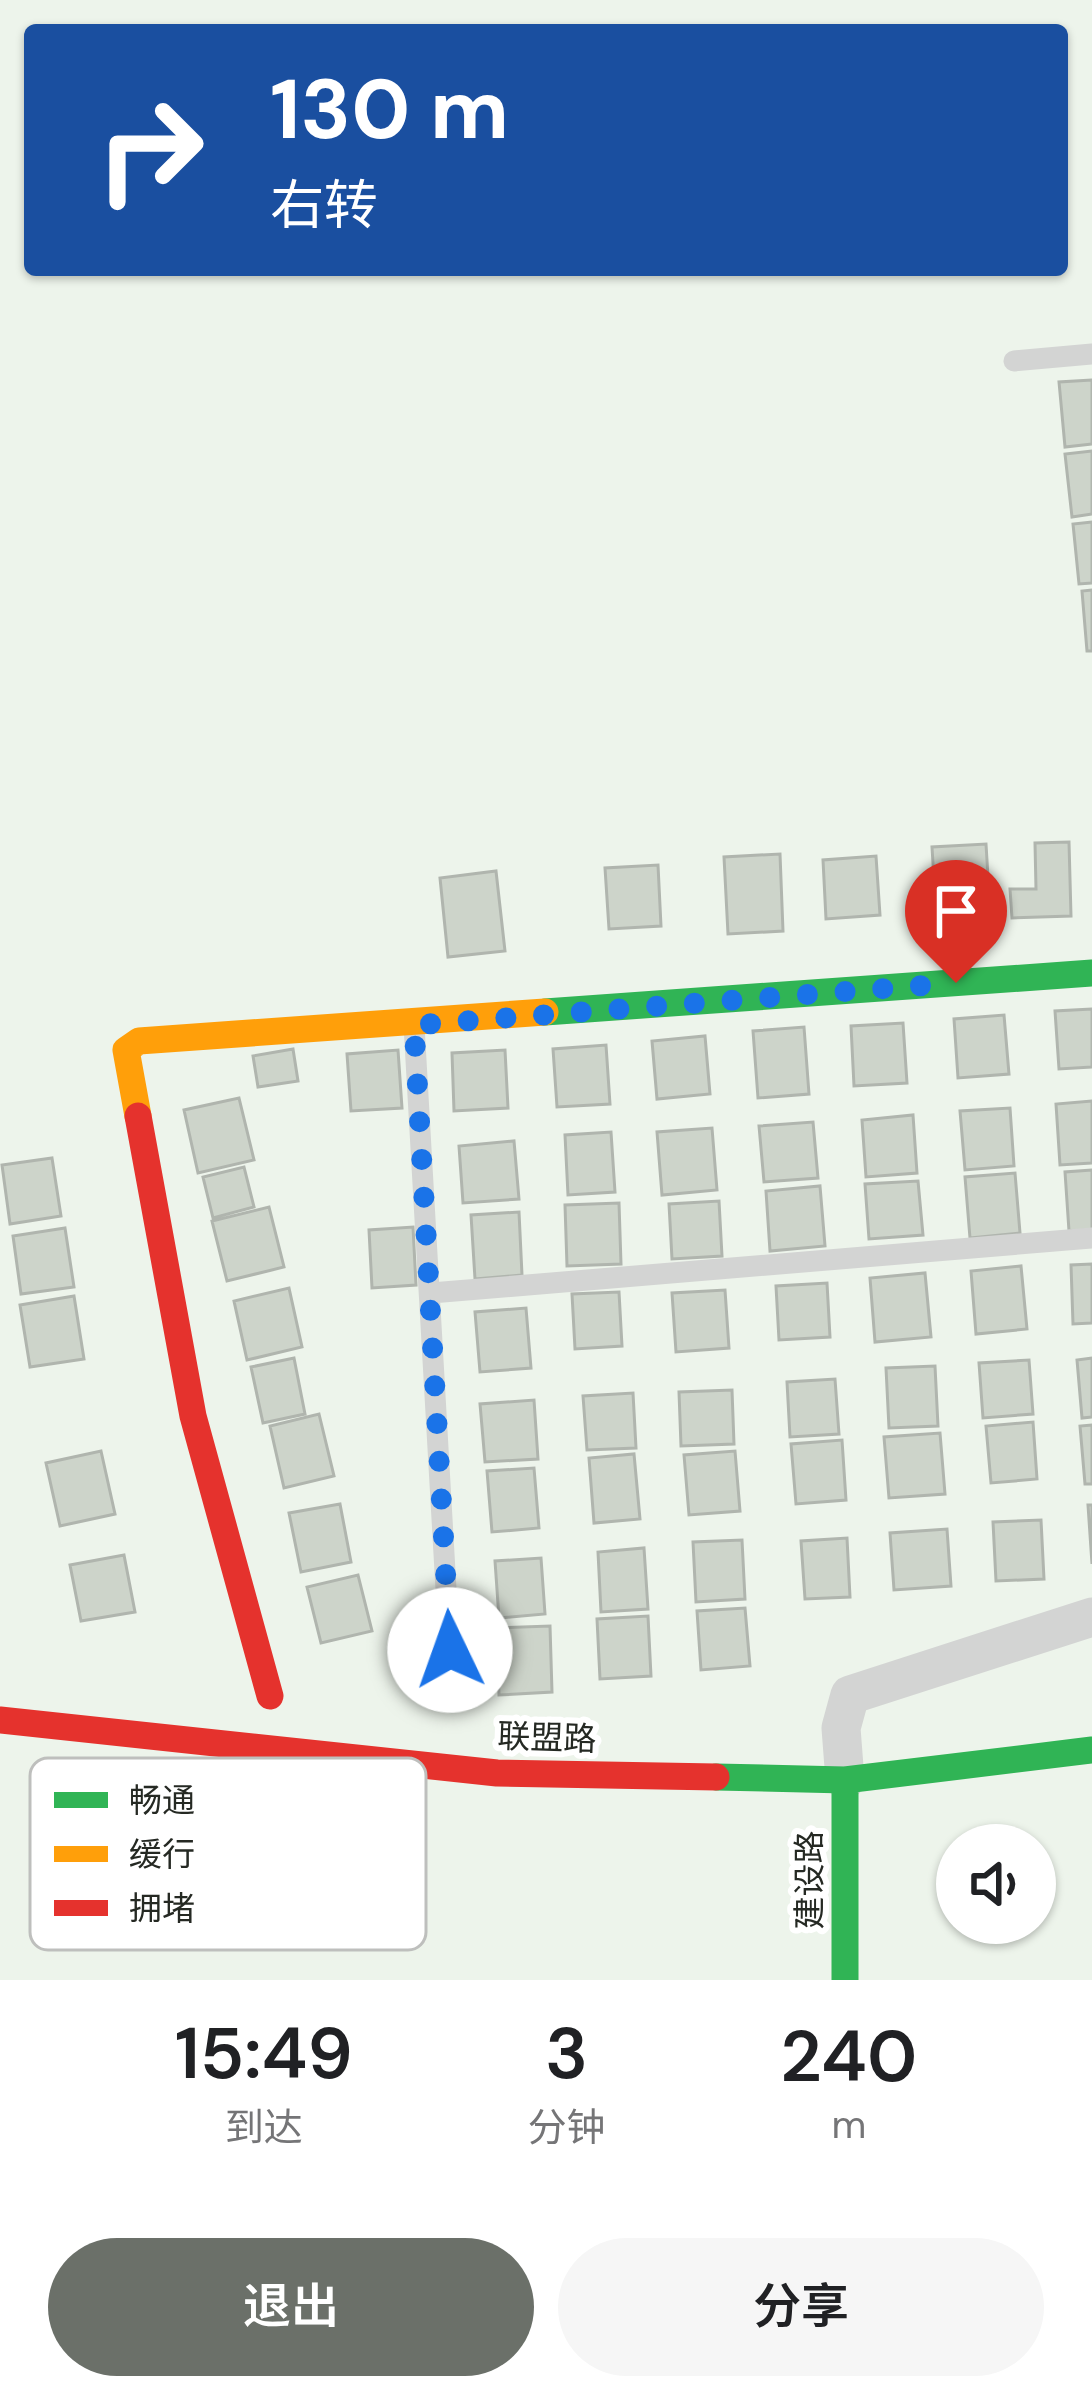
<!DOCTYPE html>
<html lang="zh">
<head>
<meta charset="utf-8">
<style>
  :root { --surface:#fff; --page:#f6f6f6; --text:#202124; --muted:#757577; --accent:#6b7069 }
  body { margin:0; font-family:"DM Sans","Noto Sans SC",sans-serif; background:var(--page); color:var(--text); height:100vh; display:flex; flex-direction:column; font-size:45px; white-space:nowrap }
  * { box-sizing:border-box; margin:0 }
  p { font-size:39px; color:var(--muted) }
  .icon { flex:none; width:66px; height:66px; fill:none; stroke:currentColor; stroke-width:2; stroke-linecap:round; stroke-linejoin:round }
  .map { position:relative; height:1980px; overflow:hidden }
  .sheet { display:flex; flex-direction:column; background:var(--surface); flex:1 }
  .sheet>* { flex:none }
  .top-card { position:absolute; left:24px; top:24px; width:1044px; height:252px; border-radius:12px; box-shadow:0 3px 9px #0004; background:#1a4fa0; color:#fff; overflow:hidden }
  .fabs { position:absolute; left:936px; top:1824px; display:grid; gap:24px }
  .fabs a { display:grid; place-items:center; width:120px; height:120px; border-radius:50%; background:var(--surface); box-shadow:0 3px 9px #0004; font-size:60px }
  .pin { position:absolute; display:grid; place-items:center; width:102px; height:102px; color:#fff; margin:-123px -51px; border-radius:50% 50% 50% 0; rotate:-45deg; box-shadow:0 0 12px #0007 }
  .pin .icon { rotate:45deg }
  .me { position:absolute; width:132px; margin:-66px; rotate:357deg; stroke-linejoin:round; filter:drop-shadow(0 0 9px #0008) }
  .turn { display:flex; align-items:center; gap:42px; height:252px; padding:0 48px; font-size:54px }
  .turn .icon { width:156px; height:156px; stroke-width:2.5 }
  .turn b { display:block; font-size:84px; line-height:102px }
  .eta { display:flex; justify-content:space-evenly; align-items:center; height:204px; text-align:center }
  .eta b { font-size:72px; font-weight:600; line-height:84px }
  .action { display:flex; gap:24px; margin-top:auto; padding:24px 48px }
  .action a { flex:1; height:138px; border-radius:72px; background:var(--accent); color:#fff; font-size:48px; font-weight:600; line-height:138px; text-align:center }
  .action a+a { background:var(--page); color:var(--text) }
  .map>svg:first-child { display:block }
  .building { fill:#cdd4ca; stroke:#b0b5ae; stroke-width:3 }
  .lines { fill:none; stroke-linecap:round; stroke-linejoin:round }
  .lane { stroke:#d3d4d3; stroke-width:21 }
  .street { stroke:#d3d4d3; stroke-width:39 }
  .fast { stroke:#30b455; stroke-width:27 }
  .slow { stroke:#ff9f0a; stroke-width:27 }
  .jam { stroke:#e5322d; stroke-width:27 }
  .route { stroke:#1a73e8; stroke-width:21; stroke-dasharray:0 37.8 }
  .labels { text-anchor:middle; stroke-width:12; stroke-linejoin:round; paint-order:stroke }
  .street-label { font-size:33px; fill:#252923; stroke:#fff }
  .key { fill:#fff; stroke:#bebfbd; stroke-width:3 }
  .key-label { font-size:33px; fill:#252923 }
</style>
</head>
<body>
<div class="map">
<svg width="1092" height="1980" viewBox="0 0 1092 1980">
  <rect width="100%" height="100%" fill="#edf4eb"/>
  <!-- building -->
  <path class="building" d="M 1092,380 L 1092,444 L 1065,447 L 1059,382 Z
    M 1092,451 L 1092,514 L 1072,517 L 1065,454 Z
    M 1092,522 L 1092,583 L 1079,584 L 1073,524 Z
    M 1092,590 L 1092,651 L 1087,651 L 1082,591 Z
    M 1069,842 L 1071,916 L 1012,918 L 1010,889 L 1036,889 L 1035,843 Z
    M 986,844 L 991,926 L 937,929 L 932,847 Z
    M 780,854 L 783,931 L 728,934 L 724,857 Z
    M 876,856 L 880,915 L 826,919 L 823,860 Z
    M 658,865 L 661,926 L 609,929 L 605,868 Z
    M 496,871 L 505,951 L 448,957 L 440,878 Z
    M 1092,1009 L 1092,1067 L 1059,1069 L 1055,1011 Z
    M 1004,1015 L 1009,1074 L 958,1078 L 954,1019 Z
    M 903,1023 L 907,1083 L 854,1086 L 851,1026 Z
    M 804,1027 L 809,1094 L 758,1098 L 753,1031 Z
    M 705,1036 L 710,1094 L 657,1099 L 652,1041 Z
    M 606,1045 L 610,1104 L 557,1107 L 553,1049 Z
    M 293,1049 L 298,1081 L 258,1087 L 253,1056 Z
    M 398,1050 L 402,1108 L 351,1111 L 347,1054 Z
    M 505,1050 L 508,1108 L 454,1111 L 452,1053 Z
    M 239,1098 L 254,1160 L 198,1173 L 184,1110 Z
    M 1092,1101 L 1092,1163 L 1060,1165 L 1056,1104 Z
    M 1010,1108 L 1014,1166 L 965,1170 L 960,1111 Z
    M 913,1115 L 917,1173 L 866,1177 L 862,1120 Z
    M 813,1122 L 818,1178 L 764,1182 L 759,1126 Z
    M 712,1128 L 717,1190 L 662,1195 L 657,1132 Z
    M 611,1132 L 615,1192 L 568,1195 L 565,1135 Z
    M 514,1141 L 519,1199 L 463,1203 L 459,1146 Z
    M 52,1158 L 61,1216 L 10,1224 L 2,1165 Z
    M 244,1167 L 254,1207 L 213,1218 L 203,1177 Z
    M 1092,1170 L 1092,1230 L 1069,1231 L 1065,1172 Z
    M 1015,1173 L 1020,1233 L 970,1238 L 965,1177 Z
    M 918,1181 L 923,1235 L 869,1239 L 865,1184 Z
    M 820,1186 L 825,1246 L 770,1251 L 766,1191 Z
    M 719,1201 L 722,1256 L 672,1259 L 669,1204 Z
    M 619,1203 L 621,1264 L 567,1266 L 565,1205 Z
    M 269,1207 L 284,1267 L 227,1281 L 212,1221 Z
    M 519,1212 L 522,1275 L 475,1279 L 471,1215 Z
    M 413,1227 L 416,1285 L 372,1288 L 369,1230 Z
    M 65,1228 L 74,1287 L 21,1294 L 13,1236 Z
    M 1092,1264 L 1092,1323 L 1073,1324 L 1071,1265 Z
    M 1021,1266 L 1027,1329 L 976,1334 L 971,1271 Z
    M 925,1273 L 931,1337 L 875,1342 L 870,1278 Z
    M 827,1283 L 830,1337 L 779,1340 L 776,1286 Z
    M 289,1288 L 302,1347 L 247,1360 L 234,1301 Z
    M 725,1290 L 729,1348 L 676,1352 L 672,1293 Z
    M 619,1292 L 622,1346 L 575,1349 L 572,1294 Z
    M 74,1296 L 84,1359 L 30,1367 L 20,1305 Z
    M 526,1308 L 531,1368 L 480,1372 L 475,1312 Z
    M 294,1358 L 305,1414 L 263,1423 L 251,1367 Z
    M 1092,1358 L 1092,1417 L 1082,1418 L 1077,1360 Z
    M 1029,1360 L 1033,1414 L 983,1418 L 979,1363 Z
    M 935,1366 L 938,1426 L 889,1428 L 886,1368 Z
    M 835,1379 L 839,1434 L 790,1437 L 787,1382 Z
    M 732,1390 L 734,1444 L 681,1446 L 679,1392 Z
    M 633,1393 L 636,1448 L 587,1450 L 583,1396 Z
    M 534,1400 L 538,1459 L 485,1462 L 480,1404 Z
    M 319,1414 L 334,1476 L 284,1488 L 270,1426 Z
    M 1033,1422 L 1037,1479 L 991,1483 L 986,1426 Z
    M 1092,1425 L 1092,1484 L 1085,1484 L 1080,1426 Z
    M 940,1433 L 945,1494 L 889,1498 L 884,1437 Z
    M 842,1440 L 846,1500 L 796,1504 L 791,1444 Z
    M 101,1451 L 115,1514 L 60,1526 L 46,1463 Z
    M 735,1451 L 740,1511 L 689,1515 L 684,1455 Z
    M 634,1454 L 640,1519 L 594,1523 L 589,1458 Z
    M 534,1468 L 539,1528 L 492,1532 L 487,1471 Z
    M 340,1504 L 351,1562 L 301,1572 L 289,1513 Z
    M 1088,1505 L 1092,1505 L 1092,1564 Z
    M 1041,1520 L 1044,1579 L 996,1581 L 993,1522 Z
    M 947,1529 L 951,1586 L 894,1590 L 890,1533 Z
    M 847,1538 L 850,1597 L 805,1599 L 801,1541 Z
    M 742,1540 L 745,1599 L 696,1602 L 693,1542 Z
    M 644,1548 L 648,1609 L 601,1612 L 598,1552 Z
    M 124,1555 L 135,1612 L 81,1621 L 70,1565 Z
    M 541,1558 L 545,1614 L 499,1618 L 495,1561 Z
    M 358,1575 L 372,1631 L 321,1643 L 307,1587 Z
    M 745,1608 L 750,1666 L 701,1670 L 697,1611 Z
    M 648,1616 L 651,1676 L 600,1679 L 597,1619 Z
    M 550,1626 L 552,1692 L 499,1695 L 497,1628 Z"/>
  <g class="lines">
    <!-- lane -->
    <path class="lane" d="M 1014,361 L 1092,354
      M 414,1025 L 452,1695
      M 431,1293 L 1092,1238"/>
    <!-- street -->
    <path class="street" d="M 845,1780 L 841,1728 L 850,1695 L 1092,1617"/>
    <!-- fast -->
    <path class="fast" d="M 545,1012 L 1092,973
      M 716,1777 L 845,1780 L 1092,1750
      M 845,1780 L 845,1980"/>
    <!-- slow -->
    <path class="slow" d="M 138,1116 L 126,1050 L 139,1041 L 545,1012"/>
    <!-- jam -->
    <path class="jam" d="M 138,1116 L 193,1416 L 270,1696
      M 0,1720 L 497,1773 L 716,1777"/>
  </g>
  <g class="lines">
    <!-- route -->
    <path class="route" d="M 450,1650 L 414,1025 L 956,983"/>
  </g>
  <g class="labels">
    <!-- street labels -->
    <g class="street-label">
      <text transform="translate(547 1737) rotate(2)" y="12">联盟路</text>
      <text transform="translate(809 1880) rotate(-90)" y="12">建设路</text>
    </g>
  </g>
  <!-- legend -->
  <rect x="30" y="1758" width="396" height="192" rx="18" class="key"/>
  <rect x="54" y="1792" width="54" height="16" fill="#30b455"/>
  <rect x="54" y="1846" width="54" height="16" fill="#ff9f0a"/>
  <rect x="54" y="1900" width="54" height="16" fill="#e5322d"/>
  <g class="key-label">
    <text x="129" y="1812">畅通</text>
    <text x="129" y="1866">缓行</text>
    <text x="129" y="1920">拥堵</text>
  </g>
</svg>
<div class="fabs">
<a><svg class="icon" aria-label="sound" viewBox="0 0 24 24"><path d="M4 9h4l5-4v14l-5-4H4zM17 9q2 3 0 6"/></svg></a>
</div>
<div class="pin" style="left:956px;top:983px;background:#d93025"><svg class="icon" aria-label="arrive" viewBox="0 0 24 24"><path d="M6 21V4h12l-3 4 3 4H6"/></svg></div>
<svg class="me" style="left:450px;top:1650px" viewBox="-20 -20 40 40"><circle r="19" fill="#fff"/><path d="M0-13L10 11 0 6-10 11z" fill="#1a73e8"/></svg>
<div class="top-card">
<div class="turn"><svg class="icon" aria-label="right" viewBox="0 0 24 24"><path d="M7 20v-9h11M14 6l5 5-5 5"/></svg><div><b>130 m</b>右转</div></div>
</div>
</div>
<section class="sheet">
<div class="eta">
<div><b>15:49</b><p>到达</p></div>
<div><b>3</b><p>分钟</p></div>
<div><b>240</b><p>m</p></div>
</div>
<div class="action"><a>退出</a><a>分享</a></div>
</section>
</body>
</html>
